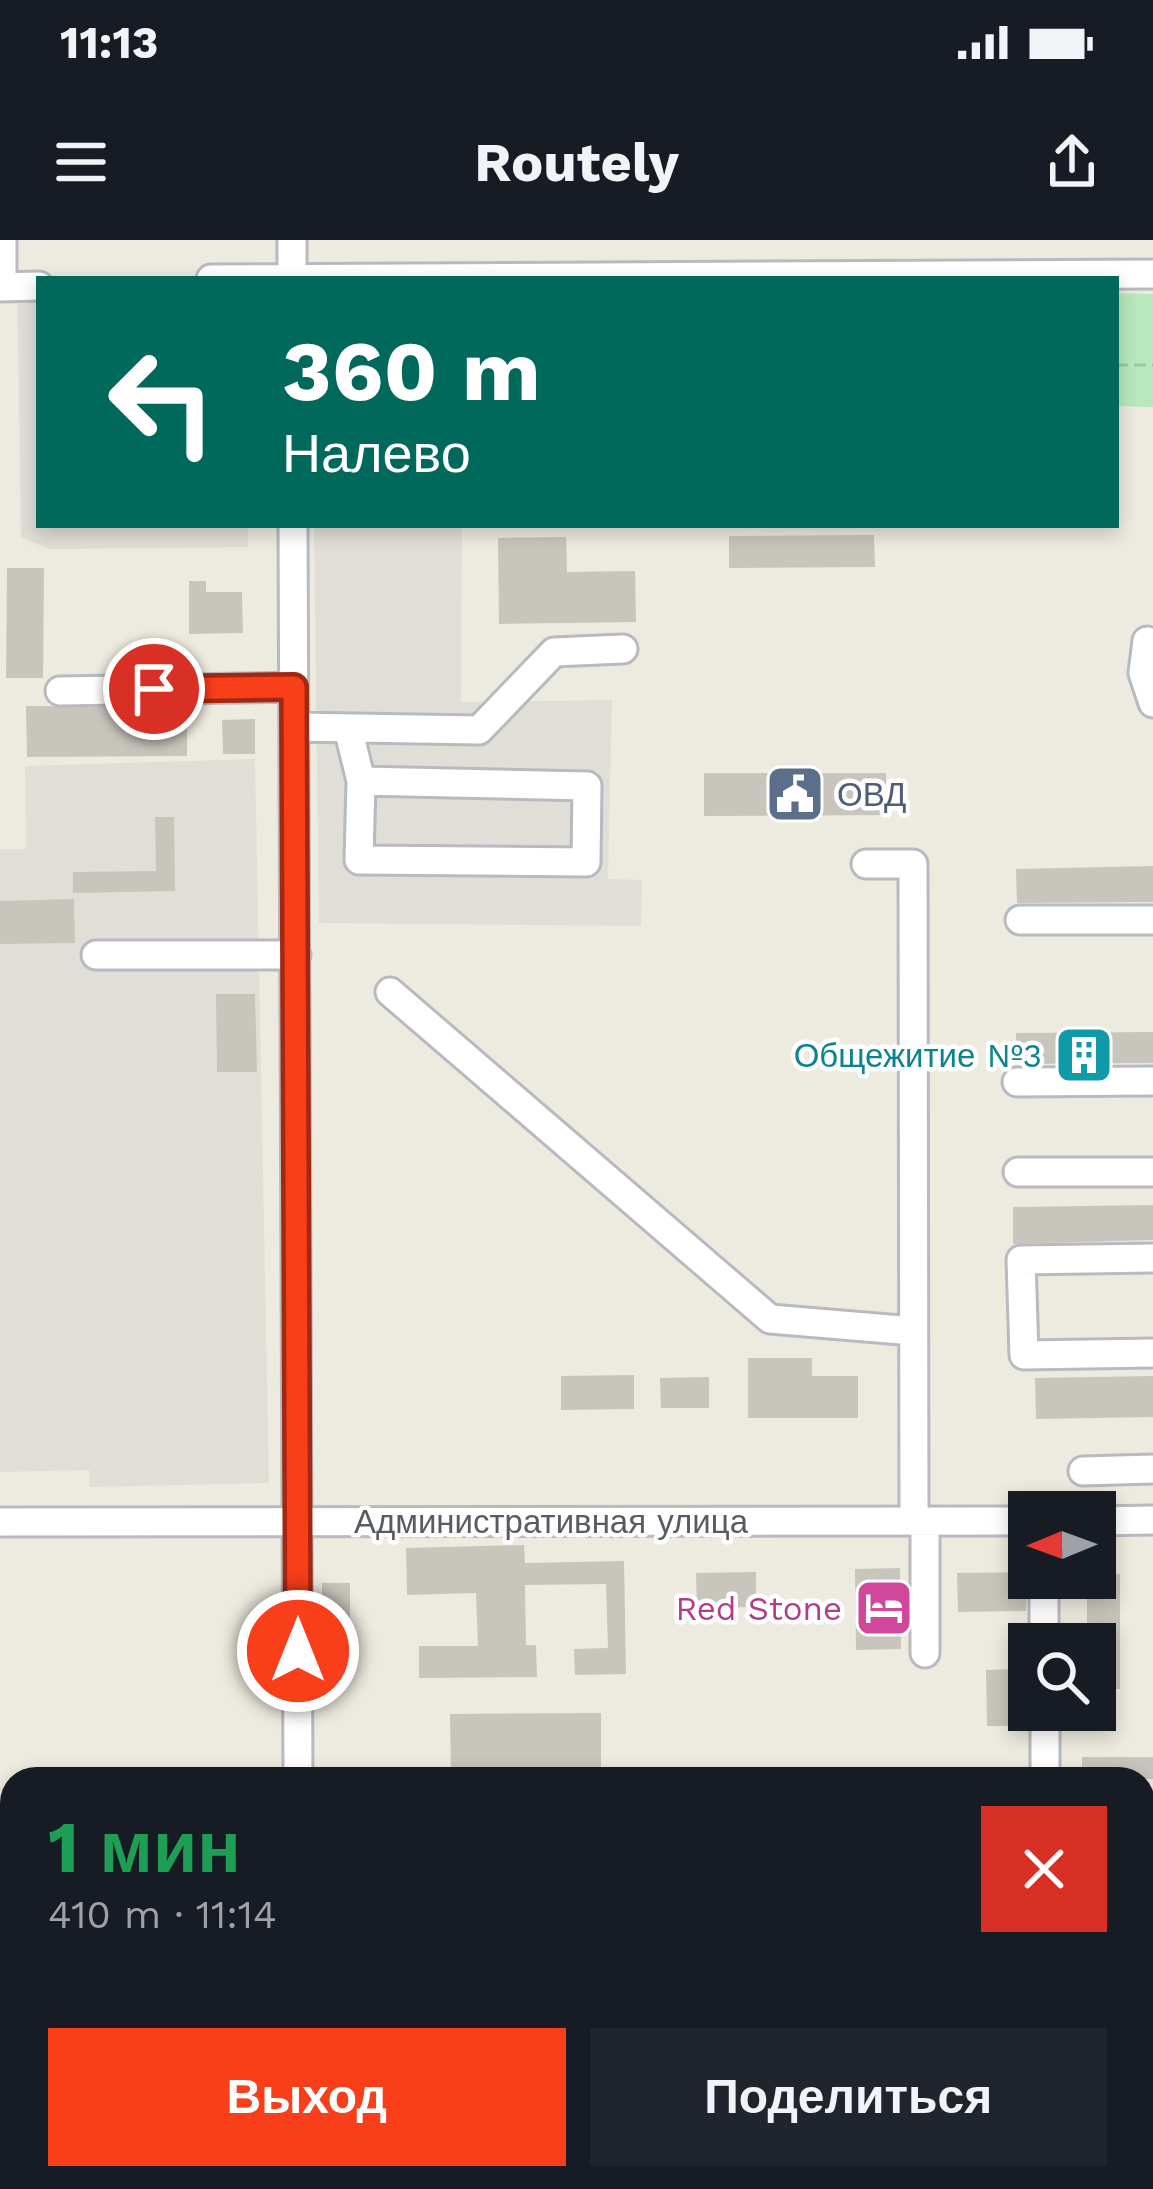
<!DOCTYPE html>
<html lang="ru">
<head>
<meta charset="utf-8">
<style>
  :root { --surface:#171b24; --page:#20242c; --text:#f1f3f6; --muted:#9ea1a6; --accent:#f93e1a }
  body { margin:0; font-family:"Work Sans",sans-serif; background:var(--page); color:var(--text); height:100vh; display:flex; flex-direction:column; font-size:45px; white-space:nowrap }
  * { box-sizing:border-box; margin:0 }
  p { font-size:39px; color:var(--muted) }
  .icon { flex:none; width:66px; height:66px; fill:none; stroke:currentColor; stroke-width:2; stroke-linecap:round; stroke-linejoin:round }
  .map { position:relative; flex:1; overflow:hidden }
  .side { position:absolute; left:0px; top:1527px; width:1155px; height:423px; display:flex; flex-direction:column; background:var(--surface); border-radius:36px 36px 0 0; box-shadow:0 6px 18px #0003 }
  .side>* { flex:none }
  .guide { position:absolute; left:36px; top:36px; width:1083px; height:252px; border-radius:0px; box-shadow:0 6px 18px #0003; background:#00695c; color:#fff; overflow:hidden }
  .needle { width:78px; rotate:269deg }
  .buttons { position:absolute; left:1008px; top:1251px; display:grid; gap:24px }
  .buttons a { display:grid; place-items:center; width:108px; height:108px; border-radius:0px; background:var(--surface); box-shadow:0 6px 18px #0003; font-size:60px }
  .pin { position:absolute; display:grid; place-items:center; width:102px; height:102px; color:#fff; margin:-51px; border:6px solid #fff; border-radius:50%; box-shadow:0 3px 12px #0007 }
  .me { position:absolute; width:132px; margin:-66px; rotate:0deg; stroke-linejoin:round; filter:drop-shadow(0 0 9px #0008) }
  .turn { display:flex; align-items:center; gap:42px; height:252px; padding:0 48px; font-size:54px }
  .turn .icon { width:156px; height:156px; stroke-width:2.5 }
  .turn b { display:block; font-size:84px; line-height:102px }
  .round { display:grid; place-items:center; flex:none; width:126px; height:126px; border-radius:0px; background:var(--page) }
  .head { display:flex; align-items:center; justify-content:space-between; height:204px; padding:0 48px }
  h1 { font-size:72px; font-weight:700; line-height:90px; color:#1e9e55 }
  .action { display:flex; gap:24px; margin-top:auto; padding:24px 48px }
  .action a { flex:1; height:138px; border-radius:0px; background:var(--accent); color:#fff; font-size:48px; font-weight:700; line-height:138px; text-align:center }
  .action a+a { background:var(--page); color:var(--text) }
  .status { display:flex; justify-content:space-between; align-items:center; height:84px; padding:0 60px; background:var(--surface); direction:ltr }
  .status svg { height:33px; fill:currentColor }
  header { display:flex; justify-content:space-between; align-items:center; height:156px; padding:0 48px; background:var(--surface); font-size:54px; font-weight:700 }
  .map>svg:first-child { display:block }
  .industrial { fill:#e0ded7 }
  .green { fill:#b9e8bd }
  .building { fill:#c8c5bc }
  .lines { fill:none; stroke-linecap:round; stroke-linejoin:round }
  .minor-casing { stroke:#b8bac0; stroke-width:33 }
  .path { stroke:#92c9a6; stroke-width:3; stroke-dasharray:12 6; stroke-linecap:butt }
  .minor { stroke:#fff; stroke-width:27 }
  .route-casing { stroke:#a22811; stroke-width:30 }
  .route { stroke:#f93e1a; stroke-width:21 }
  .labels { text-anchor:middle; stroke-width:9; stroke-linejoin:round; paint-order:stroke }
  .service-label { font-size:33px; fill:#4e5e75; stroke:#fff; text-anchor:start }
  .culture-label { font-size:33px; fill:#0d838f; stroke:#fff; text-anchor:end }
  .street-label { font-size:33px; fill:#585c62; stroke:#fff }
  .hotel-label { font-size:33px; fill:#b23c85; stroke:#fff; text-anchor:end }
</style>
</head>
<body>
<div class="status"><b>11:13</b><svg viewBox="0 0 49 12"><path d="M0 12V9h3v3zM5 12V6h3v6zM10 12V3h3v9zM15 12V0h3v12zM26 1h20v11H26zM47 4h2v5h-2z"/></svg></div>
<header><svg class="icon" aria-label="menu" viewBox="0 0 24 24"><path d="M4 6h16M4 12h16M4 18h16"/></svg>Routely<svg class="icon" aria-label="share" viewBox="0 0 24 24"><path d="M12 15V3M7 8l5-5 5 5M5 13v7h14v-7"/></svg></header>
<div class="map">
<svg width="1153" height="1949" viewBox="0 0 1153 1949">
  <rect width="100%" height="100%" fill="#edebdf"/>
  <!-- industrial -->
  <path class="industrial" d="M 17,47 L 39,47 L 39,285 L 248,285 L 248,307 L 49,309 L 21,297 Z
    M 314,285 L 462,285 L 461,462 L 612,460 L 608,639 L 642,640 L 641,686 L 319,683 Z
    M 255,519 L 269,1243 L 90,1247 L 89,1230 L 0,1232 L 0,609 L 26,609 L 25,526 Z
    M 69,1938 L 276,1938 L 276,1949 L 69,1949 Z"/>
  <!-- green -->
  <path class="green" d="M 1116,53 L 1153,54 L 1153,167 L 1116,166 Z"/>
  <!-- building -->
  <path class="building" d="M 874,295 L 875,327 L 729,328 L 729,296 Z
    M 566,297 L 567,332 L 635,331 L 636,382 L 499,384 L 498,298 Z
    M 7,328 L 44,328 L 43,438 L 6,438 Z
    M 189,341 L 206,341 L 206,352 L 242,352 L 243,393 L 189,394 Z
    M 26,466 L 187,467 L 187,516 L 27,517 Z
    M 255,479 L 255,514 L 223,514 L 222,480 Z
    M 704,533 L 886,533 L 886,575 L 704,576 Z
    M 155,577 L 174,577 L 175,651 L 73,653 L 73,632 L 156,631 Z
    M 1153,626 L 1153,662 L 1017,663 L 1016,629 Z
    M 74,659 L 75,703 L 0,704 L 0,661 Z
    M 216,754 L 255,754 L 257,832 L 217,832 Z
    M 1153,792 L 1153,823 L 1016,824 L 1016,793 Z
    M 1153,965 L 1153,1000 L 1013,1004 L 1013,967 Z
    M 748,1118 L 812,1118 L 812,1136 L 858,1136 L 858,1178 L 748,1178 Z
    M 634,1135 L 634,1169 L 561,1170 L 561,1136 Z
    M 1153,1136 L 1153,1177 L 1036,1179 L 1035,1138 Z
    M 709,1137 L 709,1168 L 661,1168 L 660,1138 Z
    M 524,1305 L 525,1323 L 624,1321 L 626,1434 L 575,1435 L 574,1409 L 608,1408 L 606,1344 L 525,1345 L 526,1405 L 536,1405 L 537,1437 L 419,1438 L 419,1406 L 478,1406 L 476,1353 L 407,1355 L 406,1308 Z
    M 900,1328 L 901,1409 L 856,1410 L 855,1329 Z
    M 756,1332 L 756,1367 L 697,1368 L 696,1333 Z
    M 1028,1332 L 1026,1371 L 958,1372 L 957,1333 Z
    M 1095,1334 L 1120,1334 L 1120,1449 L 1095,1449 L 1095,1404 L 1087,1404 L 1087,1338 L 1095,1338 Z
    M 322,1343 L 350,1343 L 350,1387 L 322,1387 Z
    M 1018,1429 L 1020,1486 L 987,1486 L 986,1430 Z
    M 601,1473 L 601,1539 L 451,1539 L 450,1474 Z
    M 1082,1517 L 1153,1517 L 1153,1539 L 1082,1539 Z"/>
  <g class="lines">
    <defs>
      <path id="minor" d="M 2,0 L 2,47
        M 292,0 L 292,39
        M 211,39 L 1153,34
        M 0,47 L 39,46
        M 293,285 L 298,1539
        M 1147,401 L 1143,433 L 1153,463
        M 60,451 L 294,447
        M 294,487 L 479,490 L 554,412 L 623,409
        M 348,488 L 361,541 L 587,546 L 586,622 L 359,620 L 361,541
        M 866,624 L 913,624 L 914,1281
        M 1020,680 L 1153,680
        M 96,715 L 296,715
        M 390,752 L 770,1079 L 913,1091
        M 1017,842 L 1153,841
        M 1018,932 L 1153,932
        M 1153,1018 L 1021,1020 L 1024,1115 L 1153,1113
        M 1083,1231 L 1153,1229
        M 1095,1281 L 1153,1280
        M 0,1282 L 1029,1281
        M 1044,1338 L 1044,1404
        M 925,1413 L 925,1281
        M 1045,1470 L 1045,1539
        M 1143,1794 L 1153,1794
        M 1093,1938 L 1093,1949"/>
    </defs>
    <!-- minor casing -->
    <use href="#minor" class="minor-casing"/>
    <!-- path -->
    <path class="path" d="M 1116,125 L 1153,125"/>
    <!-- minor -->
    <use href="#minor" class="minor"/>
  </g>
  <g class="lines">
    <defs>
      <path id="route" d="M 154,449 L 294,447 L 298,1411"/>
    </defs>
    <!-- route casing -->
    <use href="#route" class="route-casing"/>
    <!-- route -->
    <use href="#route" class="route"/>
  </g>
  <!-- icons -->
  <defs>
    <symbol id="civic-square" viewBox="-11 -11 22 22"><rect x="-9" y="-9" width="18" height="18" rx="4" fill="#5c6f8a" stroke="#fff"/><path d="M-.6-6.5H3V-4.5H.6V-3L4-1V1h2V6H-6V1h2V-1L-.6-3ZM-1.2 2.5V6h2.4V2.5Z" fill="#fff"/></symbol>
    <symbol id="building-square" viewBox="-11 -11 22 22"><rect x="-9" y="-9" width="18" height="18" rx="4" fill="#0f9aa8" stroke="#fff"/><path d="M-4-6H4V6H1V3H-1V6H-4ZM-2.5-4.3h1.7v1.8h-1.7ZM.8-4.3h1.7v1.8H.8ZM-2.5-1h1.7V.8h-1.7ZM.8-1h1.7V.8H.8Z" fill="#fff"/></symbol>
    <symbol id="hotel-square" viewBox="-11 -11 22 22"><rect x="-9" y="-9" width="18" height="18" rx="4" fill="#d1479c" stroke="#fff"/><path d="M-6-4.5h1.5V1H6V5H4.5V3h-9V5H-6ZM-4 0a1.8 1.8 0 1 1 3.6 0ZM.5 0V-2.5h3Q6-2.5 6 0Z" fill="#fff"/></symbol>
  </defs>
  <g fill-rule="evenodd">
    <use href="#civic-square" x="762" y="521" width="66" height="66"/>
    <use href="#building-square" x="1051" y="782" width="66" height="66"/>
    <use href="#hotel-square" x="851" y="1335" width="66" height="66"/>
  </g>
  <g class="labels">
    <!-- service labels -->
    <g class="service-label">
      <text x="837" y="566">ОВД</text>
    </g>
    <!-- culture labels -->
    <g class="culture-label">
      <text x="1042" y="827">Общежитие №3</text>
    </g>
    <!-- street labels -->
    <g class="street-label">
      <text x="551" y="1293">Административная улица</text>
    </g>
    <!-- hotel labels -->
    <g class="hotel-label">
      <text x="842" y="1380">Red Stone</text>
    </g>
  </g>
</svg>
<div class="buttons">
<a><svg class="needle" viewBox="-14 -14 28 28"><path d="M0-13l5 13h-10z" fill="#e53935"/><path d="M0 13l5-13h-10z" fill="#9ea1a6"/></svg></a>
<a><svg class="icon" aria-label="search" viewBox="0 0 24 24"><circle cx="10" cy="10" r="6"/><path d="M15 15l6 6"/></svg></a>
</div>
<div class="pin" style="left:154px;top:449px;background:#d93025"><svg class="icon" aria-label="arrive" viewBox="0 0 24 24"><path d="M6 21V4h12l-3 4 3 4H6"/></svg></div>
<svg class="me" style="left:298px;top:1411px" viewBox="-20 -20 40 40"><circle r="17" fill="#f93e1a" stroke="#fff" stroke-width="3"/><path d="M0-11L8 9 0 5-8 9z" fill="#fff"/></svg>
<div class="guide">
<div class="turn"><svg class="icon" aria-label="left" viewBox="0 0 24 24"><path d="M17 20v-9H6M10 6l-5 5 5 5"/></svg><div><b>360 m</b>Налево</div></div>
</div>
<section class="side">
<div class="head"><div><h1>1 мин</h1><p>410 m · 11:14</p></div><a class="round" style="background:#d93025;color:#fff"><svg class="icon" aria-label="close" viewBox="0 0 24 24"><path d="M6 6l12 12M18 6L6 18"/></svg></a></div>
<div class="action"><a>Выход</a><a>Поделиться</a></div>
</section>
</div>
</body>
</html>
